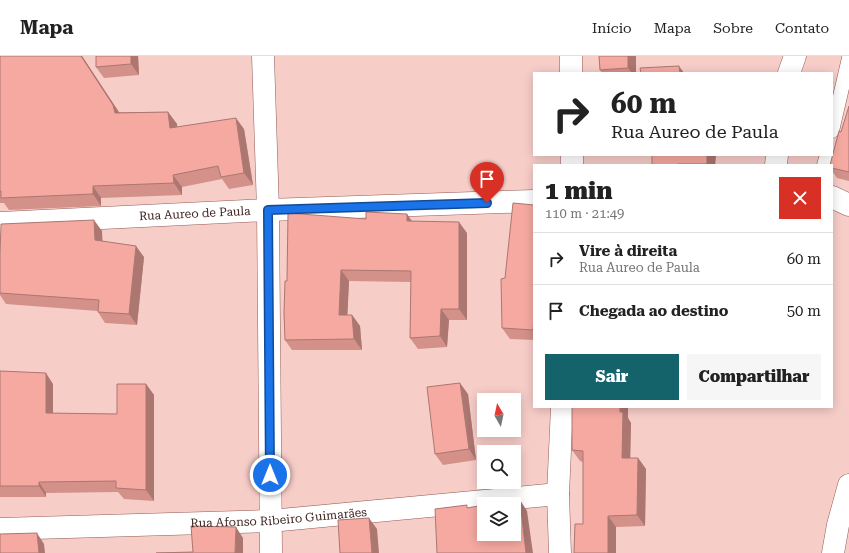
<!DOCTYPE html>
<html lang="pt">
<head>
<meta charset="utf-8">
<style>
  :root { --surface:#fff; --page:#f6f6f6; --text:#222; --muted:#767676; --line:#e0e0e0; --accent:#14636b }
  body { margin:0; font-family:"Roboto Serif",serif; background:var(--page); color:var(--text); height:100vh; display:flex; flex-direction:column; font-size:15px; white-space:nowrap }
  * { box-sizing:border-box; margin:0 }
  p { font-size:13px; color:var(--muted) }
  .icon { flex:none; width:22px; height:22px; fill:none; stroke:currentColor; stroke-width:2; stroke-linecap:round; stroke-linejoin:round }
  .map { position:relative; flex:1; overflow:hidden }
  .drawer { position:absolute; left:533px; top:108px; width:300px; height:244px; display:flex; flex-direction:column; background:var(--surface); border-radius:0px; box-shadow:0 2px 10px #0003 }
  .drawer>* { flex:none }
  .guide { position:absolute; left:533px; top:16px; width:300px; height:84px; border-radius:0px; box-shadow:0 2px 10px #0003; background:#fff; color:var(--text); overflow:hidden }
  .needle { width:26px; rotate:351deg }
  .fabs { position:absolute; left:477px; top:337px; display:grid; gap:8px }
  .fabs a { display:grid; place-items:center; width:44px; height:44px; border-radius:0px; background:var(--surface); box-shadow:0 2px 10px #0003; font-size:20px }
  .pin { position:absolute; display:grid; place-items:center; width:34px; height:34px; color:#fff; margin:-41px -17px; border-radius:50% 50% 50% 0; rotate:-45deg; box-shadow:0 0 4px #0007 }
  .pin .icon { rotate:45deg }
  .me { position:absolute; width:44px; margin:-22px; rotate:0deg; stroke-linejoin:round; filter:drop-shadow(0 0 3px #0008) }
  .turn { display:flex; align-items:center; gap:14px; height:84px; padding:0 12px; font-size:18px }
  .turn .icon { width:52px; height:52px; stroke-width:2.5 }
  .turn b { display:block; font-size:28px; line-height:34px }
  .round { display:grid; place-items:center; flex:none; width:42px; height:42px; border-radius:0px; background:var(--page) }
  .headline { display:flex; align-items:center; justify-content:space-between; height:68px; padding:0 12px }
  h1 { font-size:24px; font-weight:800; line-height:30px }
  .action { display:flex; gap:8px; margin-top:auto; padding:8px 12px }
  .action a { flex:1; height:46px; border-radius:0px; background:var(--accent); color:#fff; font-size:16px; font-weight:800; line-height:46px; text-align:center }
  .action a+a { background:var(--page); color:var(--text) }
  ul { padding:0; list-style:none }
  li { display:flex; align-items:center; gap:12px; height:52px; padding:0 12px; border-top:1px solid var(--line) }
  li div { flex:1 }
  li b { display:block; font-size:15px }
  li em { font-style:normal }
  header { display:flex; align-items:center; gap:24px; box-sizing:border-box; height:56px; padding:0 20px; background:var(--surface); border-bottom:1px solid var(--line) }
  header strong { font-size:19px }
  nav { display:flex; gap:22px; margin-inline-start:auto; font-size:14px }
  .map>svg:first-child { display:block }
  .lines { fill:none; stroke-linecap:round; stroke-linejoin:round }
  .service-casing { stroke:#955a54; stroke-width:15 }
  .minor-casing { stroke:#955a54; stroke-width:23 }
  .service { stroke:#fff; stroke-width:14 }
  .minor { stroke:#fff; stroke-width:22 }
  .wall { fill:#d3918a }
  .shaded-wall { fill:#ac7671 }
  .building { fill:#f5a9a1; stroke:#ac7671 }
  .route-casing { stroke:#114b97; stroke-width:10 }
  .route { stroke:#1a73e8; stroke-width:7 }
  .labels { text-anchor:middle; stroke-width:3; stroke-linejoin:round; paint-order:stroke }
  .street-label { font-size:12px; fill:#402624; stroke:#f7cdc8 }
</style>
</head>
<body>
<header>
<strong>Mapa</strong>
<nav><a>Início</a><a>Mapa</a><a>Sobre</a><a>Contato</a></nav>
</header>
<div class="map">
<svg width="849" height="497" viewBox="0 0 849 497">
  <rect width="100%" height="100%" fill="#f7cdc8"/>
  <g class="lines">
    <defs>
      <path id="service" d="M 832,75 L 849,2
        M 824,109 L 827,99"/>
      <g id="minor">
        <path d="M 263,0 L 268,154 L 271,497"/>
        <path d="M 571,0 L 571,17"/>
        <path d="M 789,17 L 795,0"/>
        <path d="M 572,99 L 572,109"/>
        <path d="M 776,109 L 777,99"/>
        <path d="M 832,141 L 849,149"/>
        <path id="s1" d="M 0,167 L 268,154 L 534,145"/>
        <path id="s2" d="M 0,473 L 270,465 L 558,438"/>
        <path d="M 560,497 L 558,438 L 562,351"/>
        <path d="M 833,497 L 838,469 L 849,429"/>
      </g>
    </defs>
    <!-- service casing -->
    <use href="#service" class="service-casing"/>
    <!-- minor casing -->
    <use href="#minor" class="minor-casing"/>
    <!-- service -->
    <use href="#service" class="service"/>
    <!-- minor -->
    <use href="#minor" class="minor"/>
  </g>
  <!-- wall -->
  <path class="wall" d="M 0,0 L 82,0 L 119,56 L 168,56 L 177,68 L 177,71 L 244,73 L 253,129 L 229,133 L 222,123 L 182,131 L 182,139 L 101,142 L 101,150 L 9,154 L 4,147 L 0,147 Z
    M 96,0 L 138,0 L 139,19 L 104,22 L 96,11 Z
    M 599,0 L 636,0 L 636,17 L 602,17 L 600,14 Z
    M 849,50 L 849,125 L 837,122 L 832,115 L 832,109 Z
    M 652,99 L 716,99 L 715,109 L 652,109 Z
    M 534,149 L 534,284 L 510,283 L 502,272 L 505,222 Z
    M 366,163 L 467,177 L 467,264 L 449,264 L 447,291 L 418,293 L 410,282 L 411,226 L 349,225 L 347,259 L 352,259 L 360,270 L 362,294 L 292,294 L 285,284 L 287,225 Z
    M 102,175 L 102,185 L 144,201 L 137,269 L 105,267 L 98,256 L 98,255 L 6,248 L 0,239 L 0,198 Z
    M 0,315 L 53,328 L 53,357 L 117,358 L 146,328 L 154,339 L 154,445 L 124,443 L 118,436 L 46,437 L 46,441 L 0,441 Z
    M 468,338 L 476,404 L 443,409 L 435,398 Z
    M 628,362 L 631,367 L 630,402 L 638,402 L 646,413 L 645,470 L 616,471 L 616,497 L 574,497 L 583,468 L 583,406 L 580,405 L 572,394 Z"/>
  <!-- shaded-wall -->
  <path class="shaded-wall" d="M 81,0 L 82,0 L 122,61 L 115,57 Z
    M 131,0 L 138,0 L 139,19 L 131,8 Z
    M 628,0 L 636,0 L 636,17 L 632,17 L 628,12 Z
    M 679,10 L 684,17 L 680,17 Z
    M 168,56 L 177,68 L 178,84 L 170,72 Z
    M 236,62 L 244,73 L 253,129 L 244,117 Z
    M 707,99 L 716,99 L 715,109 L 707,109 Z
    M 173,119 L 182,131 L 182,139 L 174,127 Z
    M 93,130 L 101,142 L 101,150 L 93,138 Z
    M 407,158 L 414,168 L 407,165 Z
    M 94,164 L 102,175 L 103,195 L 95,184 Z
    M 459,166 L 467,177 L 467,264 L 459,253 Z
    M 136,190 L 144,201 L 137,269 L 129,258 Z
    M 341,214 L 349,225 L 347,269 L 339,259 Z
    M 441,253 L 449,264 L 447,291 L 440,280 Z
    M 352,259 L 360,270 L 362,294 L 354,283 Z
    M 46,317 L 53,328 L 53,368 L 46,357 Z
    M 460,327 L 468,338 L 476,404 L 469,393 Z
    M 146,328 L 154,339 L 154,445 L 146,434 Z
    M 620,351 L 628,351 L 628,362 L 631,367 L 630,413 L 622,402 Z
    M 638,402 L 646,413 L 645,470 L 637,459 Z
    M 39,426 L 46,437 L 46,441 L 39,430 Z
    M 520,444 L 527,455 L 533,497 L 526,497 Z
    M 608,460 L 616,471 L 616,497 L 608,497 Z
    M 369,462 L 377,473 L 379,497 L 372,497 Z
    M 236,471 L 243,482 L 243,497 L 235,497 Z
    M 37,477 L 44,488 L 45,497 L 39,497 Z"/>
  <!-- building -->
  <path class="building" d="M 0,0 L 81,0 L 113,49 L 115,57 L 168,56 L 170,72 L 236,62 L 244,117 L 221,121 L 218,110 L 173,119 L 174,127 L 93,130 L 93,138 L 1,142 L 1,135 L 0,135 Z
    M 96,0 L 131,0 L 131,8 L 96,11 Z
    M 599,0 L 628,0 L 628,12 L 600,14 Z
    M 679,10 L 680,17 L 641,17 L 640,12 Z
    M 849,50 L 849,116 L 832,112 L 832,109 L 830,109 L 839,75 L 841,76 Z
    M 652,99 L 707,99 L 707,108 L 678,108 L 678,109 L 652,109 Z
    M 513,147 L 534,149 L 534,262 L 533,274 L 502,272 L 501,223 L 505,222 Z
    M 366,156 L 407,158 L 407,165 L 459,166 L 459,253 L 441,253 L 440,280 L 410,282 L 411,215 L 341,214 L 339,259 L 352,259 L 354,283 L 285,284 L 284,257 L 285,225 L 287,225 L 288,157 L 366,163 Z
    M 94,164 L 95,184 L 136,190 L 129,258 L 98,256 L 99,244 L 0,237 L 0,198 L 1,168 Z
    M 0,315 L 46,317 L 46,357 L 117,358 L 117,328 L 146,328 L 146,434 L 116,432 L 116,425 L 39,426 L 39,430 L 0,430 Z
    M 460,327 L 469,393 L 435,398 L 427,331 Z
    M 572,351 L 620,351 L 620,356 L 623,356 L 622,402 L 638,402 L 637,459 L 608,460 L 608,497 L 574,497 L 575,468 L 583,468 L 583,395 L 572,394 Z
    M 520,444 L 526,497 L 437,497 L 435,453 L 467,449 L 467,452 L 484,449 L 484,478 L 514,478 L 514,448 L 493,448 Z
    M 369,462 L 372,497 L 340,497 L 338,464 Z
    M 191,470 L 236,471 L 235,497 L 156,497 L 193,496 Z
    M 37,477 L 39,497 L 0,497 L 0,478 Z"/>
  <g class="lines">
    <defs>
      <path id="route" d="M 270,419 L 268,154 L 487,147"/>
    </defs>
    <!-- route casing -->
    <use href="#route" class="route-casing"/>
    <!-- route -->
    <use href="#route" class="route"/>
  </g>
  <g class="labels">
    <!-- street labels -->
    <g class="street-label">
      <text dy="4" stroke="none"><textPath href="#s1" startOffset="195">Rua Aureo de Paula</textPath></text>
      <text dy="4" stroke="none"><textPath href="#s2" startOffset="279">Rua Afonso Ribeiro Guimarães</textPath></text>
    </g>
  </g>
</svg>
<div class="fabs">
<a><svg class="needle" viewBox="-14 -14 28 28"><path d="M0-13l5 13h-10z" fill="#e53935"/><path d="M0 13l5-13h-10z" fill="#767676"/></svg></a>
<a><svg class="icon" aria-label="search" viewBox="0 0 24 24"><circle cx="10" cy="10" r="6"/><path d="M15 15l6 6"/></svg></a>
<a><svg class="icon" aria-label="layers" viewBox="0 0 24 24"><path d="M12 4l9 5-9 5-9-5zM3 14l9 5 9-5"/></svg></a>
</div>
<div class="pin" style="left:487px;top:147px;background:#d93025"><svg class="icon" aria-label="arrive" viewBox="0 0 24 24"><path d="M6 21V4h12l-3 4 3 4H6"/></svg></div>
<svg class="me" style="left:270px;top:419px" viewBox="-20 -20 40 40"><circle r="17" fill="#1a73e8" stroke="#fff" stroke-width="3"/><path d="M0-11L8 9 0 5-8 9z" fill="#fff"/></svg>
<div class="guide">
<div class="turn"><svg class="icon" aria-label="right" viewBox="0 0 24 24"><path d="M7 20v-9h11M14 6l5 5-5 5"/></svg><div><b>60 m</b>Rua Aureo de Paula</div></div>
</div>
<section class="drawer">
<div class="headline"><div><h1>1 min</h1><p>110 m · 21:49</p></div><a class="round" style="background:#d93025;color:#fff"><svg class="icon" aria-label="close" viewBox="0 0 24 24"><path d="M6 6l12 12M18 6L6 18"/></svg></a></div>
<ul>
<li><svg class="icon" aria-label="right" viewBox="0 0 24 24"><path d="M7 20v-9h11M14 6l5 5-5 5"/></svg><div><b>Vire à direita</b><p>Rua Aureo de Paula</p></div><em>60 m</em></li>
<li><svg class="icon" aria-label="arrive" viewBox="0 0 24 24"><path d="M6 21V4h12l-3 4 3 4H6"/></svg><div><b>Chegada ao destino</b></div><em>50 m</em></li>
</ul>
<div class="action"><a>Sair</a><a>Compartilhar</a></div>
</section>
</div>
</body>
</html>
